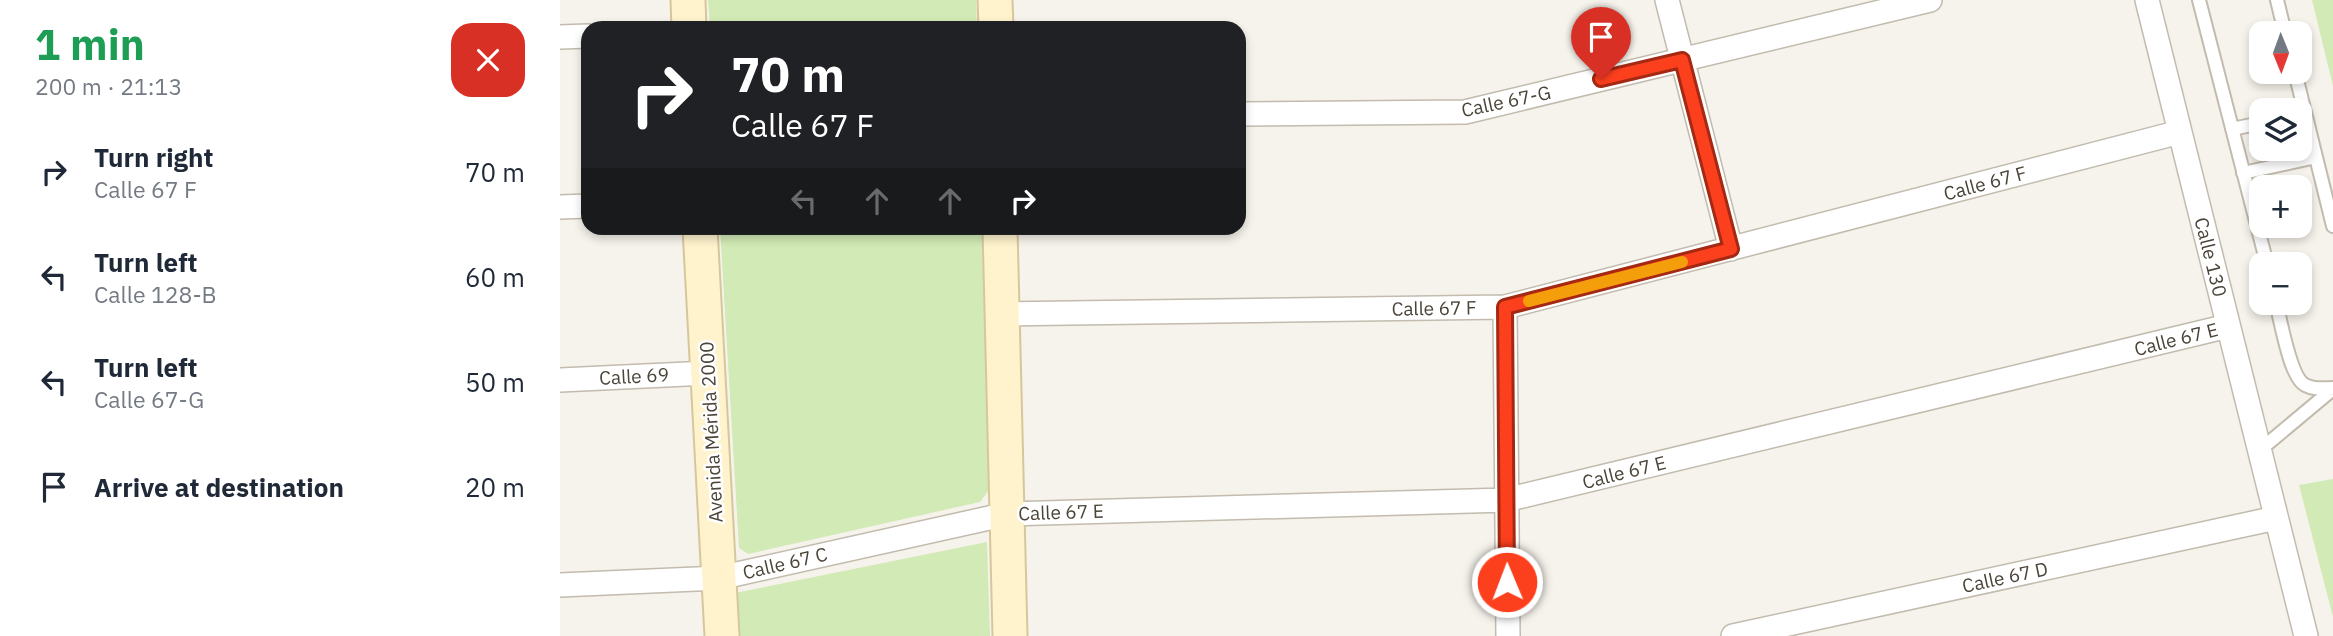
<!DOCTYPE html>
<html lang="en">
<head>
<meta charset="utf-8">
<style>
  :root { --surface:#fff; --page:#f2f2f3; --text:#1f2937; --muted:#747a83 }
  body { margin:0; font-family:"IBM Plex Sans",sans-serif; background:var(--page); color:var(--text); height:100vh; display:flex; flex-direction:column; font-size:26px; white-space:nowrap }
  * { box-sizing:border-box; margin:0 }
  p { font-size:23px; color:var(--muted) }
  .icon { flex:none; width:38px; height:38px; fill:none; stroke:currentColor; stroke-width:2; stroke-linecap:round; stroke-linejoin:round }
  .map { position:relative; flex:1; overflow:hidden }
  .drawer { display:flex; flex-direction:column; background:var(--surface); width:560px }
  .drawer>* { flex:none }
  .guide { position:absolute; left:21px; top:21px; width:665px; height:214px; border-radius:21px; box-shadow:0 4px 10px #0003; background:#202124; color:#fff; overflow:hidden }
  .needle { width:46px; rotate:179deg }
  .tools { position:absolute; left:1689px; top:21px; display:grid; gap:14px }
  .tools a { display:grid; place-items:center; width:63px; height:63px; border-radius:14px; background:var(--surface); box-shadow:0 4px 10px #0003; font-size:35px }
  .pin { position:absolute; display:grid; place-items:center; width:60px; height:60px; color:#fff; margin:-72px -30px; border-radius:50% 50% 50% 0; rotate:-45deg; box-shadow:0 0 7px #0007 }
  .pin .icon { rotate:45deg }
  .me { position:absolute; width:77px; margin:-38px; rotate:359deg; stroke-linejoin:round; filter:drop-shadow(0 0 5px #0008) }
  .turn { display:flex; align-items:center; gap:24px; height:147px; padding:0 35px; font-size:32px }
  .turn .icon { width:91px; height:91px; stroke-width:2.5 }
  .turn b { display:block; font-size:49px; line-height:60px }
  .lanes { display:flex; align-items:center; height:66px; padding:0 35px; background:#0003; justify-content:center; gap:35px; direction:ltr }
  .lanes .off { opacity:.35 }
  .round { display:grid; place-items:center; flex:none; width:74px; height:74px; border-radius:21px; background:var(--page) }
  .head { display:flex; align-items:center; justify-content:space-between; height:119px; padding:0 35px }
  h1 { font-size:42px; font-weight:700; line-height:52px; color:#1e9e55 }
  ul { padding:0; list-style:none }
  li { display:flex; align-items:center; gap:21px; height:105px; padding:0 35px }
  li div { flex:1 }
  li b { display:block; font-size:26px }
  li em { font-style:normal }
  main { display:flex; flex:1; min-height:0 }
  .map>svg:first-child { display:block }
  .green { fill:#d2eab5 }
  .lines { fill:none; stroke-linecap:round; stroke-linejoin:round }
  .lane-casing { stroke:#c2bbae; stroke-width:16 }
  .street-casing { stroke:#c2bbae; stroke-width:26 }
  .secondary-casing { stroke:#d6c79b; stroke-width:37 }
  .lane { stroke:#fff; stroke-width:12 }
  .street { stroke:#fff; stroke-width:23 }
  .secondary { stroke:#fff3cd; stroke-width:33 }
  .route-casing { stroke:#a42913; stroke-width:18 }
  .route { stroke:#fc3f1d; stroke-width:12 }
  .slow { stroke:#f59e0b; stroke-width:12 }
  .labels { text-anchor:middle; stroke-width:5; stroke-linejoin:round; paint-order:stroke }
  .street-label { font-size:19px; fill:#4b4439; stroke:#fff }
</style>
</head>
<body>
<main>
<section class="drawer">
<div class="head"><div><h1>1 min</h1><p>200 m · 21:13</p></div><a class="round" style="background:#d93025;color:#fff"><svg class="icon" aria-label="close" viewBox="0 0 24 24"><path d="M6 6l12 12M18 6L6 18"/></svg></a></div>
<ul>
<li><svg class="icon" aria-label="right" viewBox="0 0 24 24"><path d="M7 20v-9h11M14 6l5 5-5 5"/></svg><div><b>Turn right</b><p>Calle 67 F</p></div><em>70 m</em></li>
<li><svg class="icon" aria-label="left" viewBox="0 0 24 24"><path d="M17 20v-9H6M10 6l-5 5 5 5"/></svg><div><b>Turn left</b><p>Calle 128-B</p></div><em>60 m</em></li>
<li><svg class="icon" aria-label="left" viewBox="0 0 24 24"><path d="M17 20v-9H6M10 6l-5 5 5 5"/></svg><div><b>Turn left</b><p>Calle 67-G</p></div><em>50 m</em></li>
<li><svg class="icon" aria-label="arrive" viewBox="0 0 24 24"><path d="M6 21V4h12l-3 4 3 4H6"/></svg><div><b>Arrive at destination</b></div><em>20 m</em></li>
</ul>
</section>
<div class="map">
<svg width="1773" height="636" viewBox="0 0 1773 636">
  <rect width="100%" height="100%" fill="#f6f3ec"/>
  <!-- green -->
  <path class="green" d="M 148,0 L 416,0 L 417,28 L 150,28 Z
    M 1752,0 L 1773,0 L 1773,86 Z
    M 160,228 L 422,228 L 429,490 L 420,502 L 188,554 L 179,548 Z
    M 1773,479 L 1773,617 L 1739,485 Z
    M 427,542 L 430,636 L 178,636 L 175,593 Z"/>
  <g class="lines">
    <defs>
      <path id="lane" d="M 1639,0 L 1707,264
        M 1717,0 L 1725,33
        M 1735,72 L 1773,226
        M 1672,129 L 1701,123
        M 1683,173 L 1756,157
        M 1716,303 C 1721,321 1730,378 1745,385 C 1754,390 1764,388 1773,388
        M 1700,450 L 1773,389"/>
      <path id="street" d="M 1107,0 L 1171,249
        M 1587,0 L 1746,636
        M 0,37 L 28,36
        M 679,114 L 905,112 L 1370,0
        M 0,207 L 28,206
        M 945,307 L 948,636
        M 442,314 L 945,307 L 1620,132
        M 0,380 L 148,373
        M 0,585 L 159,578 L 447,514 L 946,500 L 1668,326
        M 1173,636 L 1716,518"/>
      <path id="secondary" d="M 128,0 L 129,28
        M 435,0 L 436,28
        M 140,228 L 162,636
        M 440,228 L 450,636"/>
    </defs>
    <!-- lane casing -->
    <use href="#lane" class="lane-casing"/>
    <!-- street casing -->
    <use href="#street" class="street-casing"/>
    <!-- secondary casing -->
    <use href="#secondary" class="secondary-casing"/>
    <!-- lane -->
    <use href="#lane" class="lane"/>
    <!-- street -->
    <use href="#street" class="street"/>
    <!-- secondary -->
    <use href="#secondary" class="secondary"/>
  </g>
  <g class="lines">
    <defs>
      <path id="route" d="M 947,582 L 945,307 L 1171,249 L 1122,60 L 1041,79"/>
    </defs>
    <!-- route casing -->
    <use href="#route" class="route-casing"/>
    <!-- route -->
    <use href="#route" class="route"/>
    <!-- slow -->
    <path class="slow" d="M 969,301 L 1122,262"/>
  </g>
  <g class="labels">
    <!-- street labels -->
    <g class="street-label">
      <text transform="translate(946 101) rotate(-12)" y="7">Calle 67-G</text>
      <text transform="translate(1425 183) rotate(-15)" y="7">Calle 67 F</text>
      <text transform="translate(1651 257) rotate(76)" y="7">Calle 130</text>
      <text transform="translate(874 308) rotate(-1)" y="7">Calle 67 F</text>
      <text transform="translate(1616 339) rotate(-14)" y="7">Calle 67 E</text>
      <text transform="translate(74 376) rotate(-3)" y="7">Calle 69</text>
      <text transform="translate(151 432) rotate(-93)" y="7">Avenida Mérida 2000</text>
      <text transform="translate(1064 472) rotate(-14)" y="7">Calle 67 E</text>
      <text transform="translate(501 512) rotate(-2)" y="7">Calle 67 E</text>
      <text transform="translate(225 563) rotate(-13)" y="7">Calle 67 C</text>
      <text transform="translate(1445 577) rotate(-12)" y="7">Calle 67 D</text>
    </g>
  </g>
</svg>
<div class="tools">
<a><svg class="needle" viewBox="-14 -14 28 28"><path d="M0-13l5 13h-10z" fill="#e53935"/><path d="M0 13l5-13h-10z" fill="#747a83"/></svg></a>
<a><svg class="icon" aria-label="layers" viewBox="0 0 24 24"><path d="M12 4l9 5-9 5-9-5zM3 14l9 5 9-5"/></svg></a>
<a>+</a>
<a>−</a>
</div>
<div class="pin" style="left:1041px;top:79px;background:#d93025"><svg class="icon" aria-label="arrive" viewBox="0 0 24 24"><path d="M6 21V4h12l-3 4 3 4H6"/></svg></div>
<svg class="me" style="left:947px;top:582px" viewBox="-20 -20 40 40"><circle r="17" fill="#fc3f1d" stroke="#fff" stroke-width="3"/><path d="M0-11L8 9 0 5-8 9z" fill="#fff"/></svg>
<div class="guide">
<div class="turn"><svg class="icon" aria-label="right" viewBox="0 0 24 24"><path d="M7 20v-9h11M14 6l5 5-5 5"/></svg><div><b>70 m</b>Calle 67 F</div></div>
<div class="lanes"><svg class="icon off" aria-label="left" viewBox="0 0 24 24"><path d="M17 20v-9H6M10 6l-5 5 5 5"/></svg><svg class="icon off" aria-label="ahead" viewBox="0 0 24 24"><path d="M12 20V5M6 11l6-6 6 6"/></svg><svg class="icon off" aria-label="ahead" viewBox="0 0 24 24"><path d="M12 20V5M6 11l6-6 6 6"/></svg><svg class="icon" aria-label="right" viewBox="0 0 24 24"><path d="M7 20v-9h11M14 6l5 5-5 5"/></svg></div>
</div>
</div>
</main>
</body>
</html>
